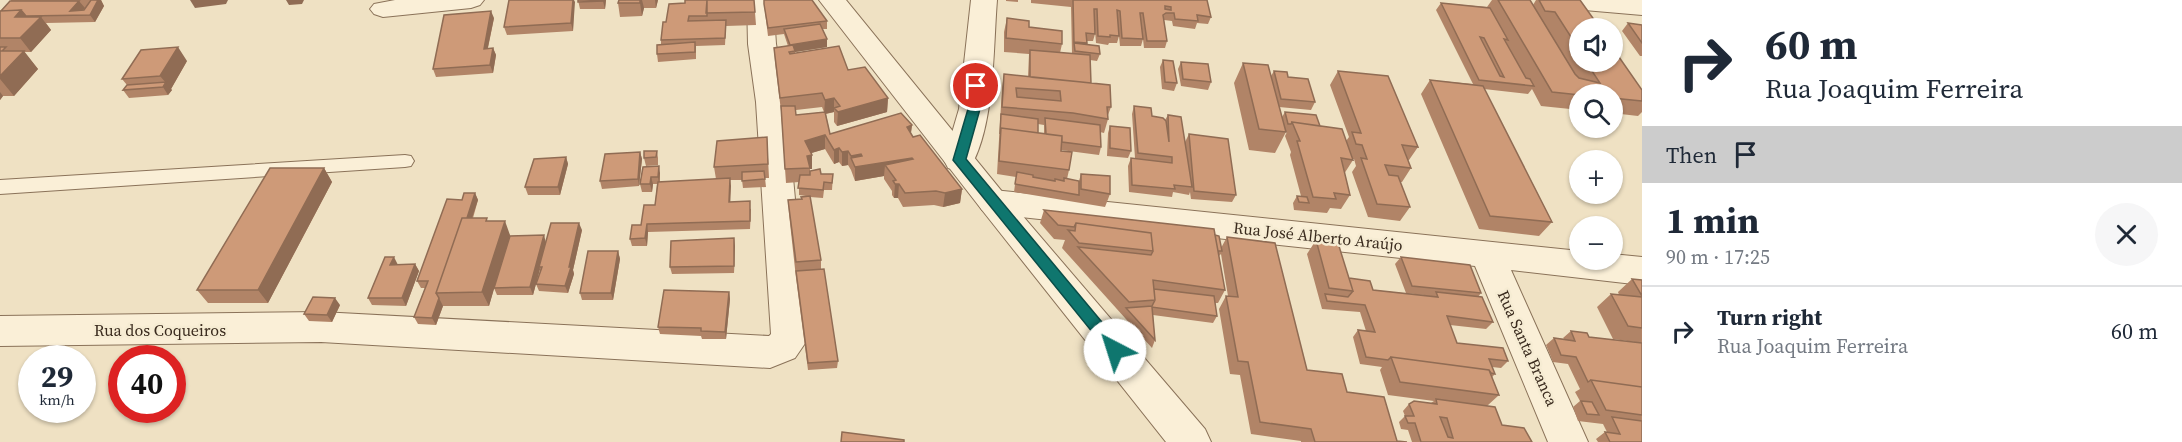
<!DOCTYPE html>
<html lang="en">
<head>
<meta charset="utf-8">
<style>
  :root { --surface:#fff; --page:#f6f6f7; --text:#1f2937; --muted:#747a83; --line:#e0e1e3 }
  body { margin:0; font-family:"Source Serif 4",serif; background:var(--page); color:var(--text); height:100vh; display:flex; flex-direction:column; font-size:22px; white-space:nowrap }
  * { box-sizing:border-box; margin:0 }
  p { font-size:20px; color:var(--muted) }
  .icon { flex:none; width:33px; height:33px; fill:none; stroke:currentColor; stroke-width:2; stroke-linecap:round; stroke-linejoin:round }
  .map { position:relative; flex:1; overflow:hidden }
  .details { display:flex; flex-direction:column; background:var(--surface); width:540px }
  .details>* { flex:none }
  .guide { background:#fff; color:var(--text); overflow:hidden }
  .buttons { position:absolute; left:1569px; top:18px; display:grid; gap:12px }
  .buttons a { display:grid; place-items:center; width:54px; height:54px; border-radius:50%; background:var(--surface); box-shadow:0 2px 4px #0004; font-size:30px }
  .speed { position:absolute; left:18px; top:345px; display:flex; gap:12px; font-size:30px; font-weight:700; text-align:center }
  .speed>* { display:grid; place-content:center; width:78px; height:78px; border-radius:50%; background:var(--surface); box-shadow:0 2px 4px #0004; line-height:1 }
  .speed small { font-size:15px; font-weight:400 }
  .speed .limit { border:9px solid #d22; background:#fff; color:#111 }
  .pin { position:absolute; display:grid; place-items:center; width:51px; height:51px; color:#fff; margin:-26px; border:3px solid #fff; border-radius:50%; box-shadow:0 2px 6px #0007 }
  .me { position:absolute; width:66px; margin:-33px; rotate:320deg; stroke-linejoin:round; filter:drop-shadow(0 0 4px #0008) }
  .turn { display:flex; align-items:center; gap:21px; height:126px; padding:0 24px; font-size:27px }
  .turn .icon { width:78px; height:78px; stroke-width:2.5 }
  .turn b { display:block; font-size:42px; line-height:51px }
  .then { display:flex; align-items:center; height:57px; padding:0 24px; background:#0003; gap:12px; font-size:22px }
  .round { display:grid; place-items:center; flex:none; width:63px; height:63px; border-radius:32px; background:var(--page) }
  .headline { display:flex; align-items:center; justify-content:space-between; height:102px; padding:0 24px }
  h1 { font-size:36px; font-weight:700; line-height:45px }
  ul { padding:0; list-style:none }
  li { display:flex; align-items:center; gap:18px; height:90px; padding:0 24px; border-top:2px solid var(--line) }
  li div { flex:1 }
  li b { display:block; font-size:22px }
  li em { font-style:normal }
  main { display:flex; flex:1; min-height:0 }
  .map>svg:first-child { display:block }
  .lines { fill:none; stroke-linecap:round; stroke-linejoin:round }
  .service-casing { stroke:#8a7259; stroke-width:2 }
  .minor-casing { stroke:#8a7259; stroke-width:2 }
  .tertiary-casing { stroke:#8a7259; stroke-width:2 }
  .service { fill:#faefd7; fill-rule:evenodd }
  .minor { fill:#faefd7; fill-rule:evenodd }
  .tertiary { fill:#faefd7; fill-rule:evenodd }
  .wall { fill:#b18467; fill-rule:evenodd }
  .shaded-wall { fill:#906c54 }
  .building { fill:#ce9a78; stroke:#906c54; stroke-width:1.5; fill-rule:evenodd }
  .route { fill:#0f766e; stroke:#0a4d48; stroke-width:1.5 }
  .labels { text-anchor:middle; stroke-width:5; stroke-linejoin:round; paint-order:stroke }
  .street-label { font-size:16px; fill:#3a2b1e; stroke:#f6ecd3 }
</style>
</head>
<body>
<main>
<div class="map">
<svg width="1642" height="442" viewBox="0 0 1642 442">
  <rect width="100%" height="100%" fill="#efe1c3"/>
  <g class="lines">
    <defs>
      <path id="service" d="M 405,155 L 411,156 L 414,161 L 411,166 L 405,167 L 0,194 L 0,180 Z"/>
      <path id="minor" d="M 395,0 L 484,0 L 480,5 L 471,8 L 383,17 L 374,14 L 370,9 L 374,4 Z
        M 747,0 L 773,0 L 776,44 L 786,102 L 808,339 L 795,358 L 770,368 L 321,342 L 0,346 L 0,316 L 321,312 L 769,336 L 771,334 L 756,102 L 748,44 Z
        M 971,0 L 997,0 C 993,49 995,126 970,168 L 959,171 L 948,168 L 944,160 L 959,109 Z
        M 1548,0 L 1642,0 L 1642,15 L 1561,8 L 1552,5 Z
        M 993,190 L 1580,251 L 1580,260 L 1612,260 L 1612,254 L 1642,257 L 1642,285 L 1511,270 L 1588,442 L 1548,442 L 1475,266 L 993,214 L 982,210 L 977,202 L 982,194 Z"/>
      <path id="tertiary" d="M 819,0 L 846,0 L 1004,194 L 1205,429 L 1211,442 L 1166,442 L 982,210 Z"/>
    </defs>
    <!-- service casing -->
    <use href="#service" class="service-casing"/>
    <!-- minor casing -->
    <use href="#minor" class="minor-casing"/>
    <!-- tertiary casing -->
    <use href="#tertiary" class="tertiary-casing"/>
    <!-- service -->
    <use href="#service" class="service"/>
    <!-- minor -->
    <use href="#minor" class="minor"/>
    <!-- tertiary -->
    <use href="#tertiary" class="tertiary"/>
  </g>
  <!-- wall -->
  <path class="wall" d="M 11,0 L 101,0 L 104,6 L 95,22 L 46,23 L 51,30 L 31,52 L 24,52 L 38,69 L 14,96 L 3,96 L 0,100 L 0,11 L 11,1 Z
    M 509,0 L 574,0 L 573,31 L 507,35 L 504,27 Z
    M 578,0 L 606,0 L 605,9 L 580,9 Z
    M 619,0 L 658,0 L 656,8 L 644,8 L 642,16 L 620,17 L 618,3 Z
    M 754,0 L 756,25 L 726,26 L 725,45 L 696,46 L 696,59 L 658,62 L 657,54 L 661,45 L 661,40 L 666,22 Z
    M 1006,0 L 1018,0 L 1018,2 L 1006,1 Z
    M 1031,0 L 1207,0 L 1211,17 L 1208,24 L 1197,23 L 1195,29 L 1173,26 L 1172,21 L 1164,20 L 1167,41 L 1165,48 L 1144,48 L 1141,21 L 1143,39 L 1141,46 L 1120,46 L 1119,36 L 1117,43 L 1109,43 L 1108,45 L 1096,43 L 1094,17 L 1095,34 L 1093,41 L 1087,41 L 1086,45 L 1100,54 L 1097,61 L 1090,60 L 1091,83 L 1111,107 L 1108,115 L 1108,119 L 1104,133 L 1100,132 L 1101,147 L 1099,155 L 1061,150 L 1069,170 L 1067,179 L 1079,181 L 1081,174 L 1110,194 L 1105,207 L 1014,192 L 1016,177 L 997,174 L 1002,88 L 1004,74 L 1028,77 L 1029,54 L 1004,52 L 1004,32 L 1007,18 L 1029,27 L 1062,44 L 1060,53 L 1072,54 L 1071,7 L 1031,3 ZM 1038,124 L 1044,125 L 1044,133 L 1038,133 Z
    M 1492,0 L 1530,0 L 1533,5 L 1536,0 L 1572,0 L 1580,28 L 1580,62 L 1612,62 L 1642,90 L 1642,112 L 1638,116 L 1612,113 L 1612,94 L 1580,94 L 1580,110 L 1541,106 L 1532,89 L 1528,94 L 1484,89 L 1552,222 L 1539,236 L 1479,229 L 1421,94 L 1430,80 L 1473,84 L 1436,10 L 1441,3 L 1487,7 Z
    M 764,4 L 827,21 L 827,29 L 823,29 L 827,47 L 795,52 L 795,53 L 848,70 L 888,98 L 887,112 L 837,126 L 834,122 L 834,112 L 826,114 L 830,134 L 912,125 L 911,133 L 913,137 L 962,189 L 960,203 L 943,207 L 934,205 L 903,207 L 898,198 L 894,198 L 892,195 L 892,191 L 884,179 L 884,176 L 855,181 L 851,170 L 848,165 L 842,166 L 839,162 L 834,164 L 825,149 L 811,153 L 812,169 L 810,169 L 810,171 L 821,174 L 833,174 L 832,190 L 824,190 L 823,198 L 810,197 L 821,260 L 821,269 L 838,361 L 837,368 L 808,370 L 796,278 L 789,214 L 788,200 L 801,199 L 806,196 L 799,195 L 799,182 L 786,183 L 781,111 L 775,62 L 774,48 L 788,46 L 784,34 L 768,36 ZM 822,107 L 824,112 L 796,115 L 796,110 Z
    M 494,18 L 488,48 L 493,48 L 496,55 L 493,73 L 436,77 L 433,69 Z
    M 1628,23 L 1642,25 L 1642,56 L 1640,56 L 1622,31 Z
    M 1163,60 L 1177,83 L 1174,91 L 1162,89 L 1160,67 Z
    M 187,61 L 171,89 L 172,90 L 168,95 L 129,98 L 123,90 L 127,85 L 122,79 Z
    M 1181,62 L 1211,82 L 1208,90 L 1181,86 L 1178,69 Z
    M 1243,63 L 1271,76 L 1274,71 L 1288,77 L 1315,102 L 1311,110 L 1279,107 L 1282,117 L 1285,112 L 1320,126 L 1346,141 L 1349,137 L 1330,85 L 1338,71 L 1418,147 L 1409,160 L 1408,160 L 1411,168 L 1402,182 L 1400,182 L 1410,207 L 1400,221 L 1368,217 L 1352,172 L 1356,166 L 1354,159 L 1353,159 L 1353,160 L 1344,174 L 1350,195 L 1341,209 L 1330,208 L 1327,213 L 1294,210 L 1293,203 L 1297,196 L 1301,196 L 1290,155 L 1291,152 L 1285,136 L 1287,132 L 1286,132 L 1275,153 L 1249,150 L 1234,83 Z
    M 1134,106 L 1152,116 L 1165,120 L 1168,115 L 1185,142 L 1189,134 L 1236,195 L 1232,202 L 1191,199 L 1190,192 L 1189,195 L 1173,192 L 1172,197 L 1129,192 L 1128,166 L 1131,158 L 1135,158 L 1132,114 Z
    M 1110,126 L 1131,151 L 1128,158 L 1107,156 L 1108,133 Z
    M 767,137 L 769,178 L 765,178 L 766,187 L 743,188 L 742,180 L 730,180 L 730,202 L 751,209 L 750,229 L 648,232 L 647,246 L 632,246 L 630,239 L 641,225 L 655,205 L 657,184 L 653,184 L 652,192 L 642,192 L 640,184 L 643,167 L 660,173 L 660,182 L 716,179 L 714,167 Z
    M 657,151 L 658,158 L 658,165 L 646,166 L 644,158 Z
    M 640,152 L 642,159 L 639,186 L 602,189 L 600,181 Z
    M 566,157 L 568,164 L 560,195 L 528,195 L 525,187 Z
    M 324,168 L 332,182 L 268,303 L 208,303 L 197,290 Z
    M 475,193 L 478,200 L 473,218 L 488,221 L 510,235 L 510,236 L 546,242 L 582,230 L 573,270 L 574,274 L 568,293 L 539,291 L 536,284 L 540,271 L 540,269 L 533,295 L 497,295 L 494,288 L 489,306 L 443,306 L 436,325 L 418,324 L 414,317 L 425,288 L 421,288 L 417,281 L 462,200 Z
    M 1044,210 L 1215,235 L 1221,248 L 1227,237 L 1307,370 L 1347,392 L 1397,441 L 1407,442 L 1301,442 L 1301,441 L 1251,434 L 1240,375 L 1230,374 L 1219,309 L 1226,296 L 1228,296 L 1221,254 L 1219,256 L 1225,290 L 1218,303 L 1215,303 L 1217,316 L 1213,323 L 1153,315 L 1155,340 L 1152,348 L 1062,248 L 1065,240 L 1054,239 L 1040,223 Z
    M 734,238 L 734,273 L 672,274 L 670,267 Z
    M 1316,240 L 1349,278 L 1373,290 L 1433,296 L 1406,293 L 1395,264 L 1401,257 L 1481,293 L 1478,297 L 1493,322 L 1486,329 L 1450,325 L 1457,343 L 1508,361 L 1501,368 L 1492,367 L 1495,374 L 1492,377 L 1499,395 L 1487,406 L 1502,425 L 1532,442 L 1412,442 L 1408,430 L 1401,429 L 1399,422 L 1405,416 L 1403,411 L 1409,404 L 1431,403 L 1434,401 L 1388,395 L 1380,370 L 1382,367 L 1360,364 L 1353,337 L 1358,330 L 1366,331 L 1360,312 L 1322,309 L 1307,254 Z
    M 618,251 L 620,259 L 613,300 L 582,300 L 580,293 Z
    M 398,264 L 415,264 L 419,271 L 406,306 L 372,305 L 368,298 Z
    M 1632,279 L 1642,280 L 1642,343 L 1613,339 L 1597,307 L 1611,294 L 1619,295 L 1618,292 Z
    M 729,292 L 730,299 L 726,339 L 702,339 L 701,336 L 660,334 L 658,327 Z
    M 340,305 L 332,322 L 309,321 L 304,314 Z
    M 1571,331 L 1589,337 L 1642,343 L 1642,442 L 1598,442 L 1596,439 L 1605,432 L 1607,432 L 1603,424 L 1578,421 L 1573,407 L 1580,401 L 1575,392 L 1580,389 L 1568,364 L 1553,362 L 1546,345 L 1554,338 L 1564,339 L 1563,338 Z"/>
  <!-- shaded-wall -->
  <path class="shaded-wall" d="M 96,0 L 101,0 L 104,6 L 95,22 L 90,15 Z
    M 190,0 L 228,0 L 226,4 L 195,8 Z
    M 286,0 L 304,0 L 302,4 L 289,5 Z
    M 573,0 L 574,0 L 575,2 L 573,31 L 571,23 Z
    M 603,0 L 606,0 L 605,9 L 603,1 Z
    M 640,0 L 642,0 L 644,8 L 642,16 L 640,3 Z
    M 655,0 L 658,0 L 656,8 Z
    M 79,1 L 85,8 L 78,15 L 70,11 Z
    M 21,10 L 32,24 L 15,17 Z
    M 491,11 L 494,18 L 486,56 L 484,49 Z
    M 41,17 L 51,30 L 31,52 L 20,38 Z
    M 827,39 L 827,47 L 795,52 L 795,51 L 790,51 L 790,45 Z
    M 178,47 L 187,61 L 171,89 L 172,90 L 168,95 L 163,87 L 166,83 L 160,76 Z
    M 493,48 L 496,55 L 493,73 L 490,65 Z
    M 24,51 L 38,69 L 14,96 L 0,79 L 0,76 Z
    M 0,92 L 3,96 L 0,100 Z
    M 834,98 L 834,112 L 824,114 L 825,100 Z
    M 888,98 L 887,112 L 837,126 L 838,112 Z
    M 912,125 L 910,139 L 907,127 Z
    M 825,135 L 825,149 L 805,155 L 805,141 Z
    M 839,148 L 839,162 L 834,164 L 834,150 Z
    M 848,151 L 848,165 L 842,166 L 842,152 Z
    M 640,152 L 642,159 L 639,186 L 638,179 Z
    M 861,154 L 860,166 L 912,158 L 910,171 L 885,165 L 884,176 L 855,181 L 855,167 L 851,158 L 851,170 L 851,156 Z
    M 812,155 L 812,169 L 810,169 L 807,156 Z
    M 566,157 L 568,164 L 560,195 L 558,187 Z
    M 659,166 L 660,173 L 659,184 L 658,177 Z
    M 324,168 L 332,182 L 268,303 L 258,290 Z
    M 651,177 L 653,184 L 652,192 L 650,184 Z
    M 730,178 L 731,186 L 730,210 L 729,202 Z
    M 895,184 L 899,184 L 898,198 L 894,198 Z
    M 962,189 L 960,203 L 943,207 L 945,193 Z
    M 475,193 L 478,200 L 447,293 L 441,293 Z
    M 505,221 L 510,235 L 489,306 L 482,292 Z
    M 579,223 L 582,230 L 573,270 L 574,274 L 568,293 L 565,286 Z
    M 647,224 L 648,232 L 647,246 L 645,238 Z
    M 544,235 L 546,243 L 539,267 L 540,269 L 533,295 L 530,287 Z
    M 734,238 L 735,246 L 734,273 Z
    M 618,251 L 620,259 L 613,300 L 611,293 Z
    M 394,257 L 398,265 L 390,265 Z
    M 415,264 L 419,271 L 406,306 L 402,298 Z
    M 729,292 L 730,299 L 726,339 L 725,332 Z
    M 335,298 L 340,305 L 332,322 L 327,315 Z
    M 439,298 L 443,306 L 436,325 L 432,318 Z"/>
  <!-- building -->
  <path class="building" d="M 91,0 L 98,0 L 90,15 L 26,16 L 21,10 L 1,11 L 10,1 L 79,1 L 70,11 L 84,10 Z
    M 509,0 L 573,0 L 571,23 L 504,27 Z
    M 578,0 L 603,0 L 603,1 L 578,2 Z
    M 619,0 L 640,0 L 640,3 L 618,3 Z
    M 685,0 L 707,0 L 707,16 L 689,16 L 688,21 L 726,20 L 725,38 L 661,40 L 663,22 L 666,22 L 669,4 L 685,3 Z
    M 707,0 L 754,0 L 755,12 L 706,13 Z
    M 764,0 L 812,0 L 827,21 L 768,28 L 764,4 Z
    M 1073,0 L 1207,0 L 1211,17 L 1197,15 L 1198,21 L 1175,19 L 1174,13 L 1166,13 L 1163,15 L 1167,41 L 1147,41 L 1143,13 L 1140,13 L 1143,39 L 1122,38 L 1120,11 L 1117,10 L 1119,36 L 1110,35 L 1110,37 L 1098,36 L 1097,9 L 1094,9 L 1095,34 L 1086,33 L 1087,43 L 1074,42 ZM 1165,6 L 1171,7 L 1171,10 L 1165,9 Z
    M 1498,0 L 1530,0 L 1575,74 L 1579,78 L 1600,83 L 1586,62 L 1612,62 L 1612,47 L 1642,90 L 1642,101 L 1612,98 L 1612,94 L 1580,95 L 1552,92 Z
    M 1539,0 L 1580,0 L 1600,28 L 1580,28 L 1580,51 L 1555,12 L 1545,11 Z
    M 1441,3 L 1490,8 L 1508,40 L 1504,39 L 1526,78 L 1530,79 L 1534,86 L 1479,80 ZM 1480,37 L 1484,38 L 1504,77 L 1500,76 Z
    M 21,10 L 15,17 L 41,17 L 20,38 L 0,38 L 0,11 Z
    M 491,11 L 484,49 L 493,48 L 490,65 L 433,69 L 444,15 Z
    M 1007,18 L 1029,21 L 1029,27 L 1062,31 L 1062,44 L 1006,38 Z
    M 1628,23 L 1642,25 L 1642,43 Z
    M 820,24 L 827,39 L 790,45 L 784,29 Z
    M 695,42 L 695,52 L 657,54 L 657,45 Z
    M 1074,43 L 1099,46 L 1100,54 L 1075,51 Z
    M 793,45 L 795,51 L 789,52 L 790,54 L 839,46 L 848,70 L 865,67 L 888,98 L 838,112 L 834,108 L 840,106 L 834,98 L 825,100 L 822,93 L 780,98 L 774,48 Z
    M 0,47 L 6,47 L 2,51 L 0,51 Z
    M 178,47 L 160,76 L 122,79 L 141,50 Z
    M 1030,50 L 1090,55 L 1091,83 L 1030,77 Z
    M 0,51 L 24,51 L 0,76 Z
    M 1571,52 L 1580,53 L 1580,60 L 1577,60 Z
    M 1163,60 L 1173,61 L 1177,83 L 1165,82 Z
    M 1181,62 L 1208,64 L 1211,82 L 1183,79 Z
    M 1243,63 L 1268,65 L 1286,132 L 1259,129 Z
    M 1274,71 L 1287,72 L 1288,77 L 1308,79 L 1315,102 L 1281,99 Z
    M 1338,71 L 1388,76 L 1418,147 L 1402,145 L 1411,168 L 1385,165 L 1389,175 L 1398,176 L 1410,207 L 1377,204 L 1361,158 L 1367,159 L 1362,145 L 1356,144 L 1352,132 L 1361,133 Z
    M 1004,74 L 1110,85 L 1111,107 L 1107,107 L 1108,119 L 1073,113 L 1002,107 ZM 1016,88 L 1060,91 L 1061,101 L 1017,97 Z
    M 1430,80 L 1483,86 L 1552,222 L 1490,216 Z
    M 166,82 L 163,87 L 123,90 L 127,85 Z
    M 781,106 L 795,106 L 796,115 L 825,112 L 830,134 L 901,113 L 912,125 L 907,127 L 913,137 L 920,135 L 962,189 L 945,193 L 936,191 L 905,193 L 899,184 L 895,184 L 893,181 L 896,180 L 885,165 L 913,159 L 912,158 L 855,167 L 851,158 L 862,156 L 861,154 L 851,156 L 848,151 L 842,152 L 839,148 L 834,150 L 825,135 L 805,141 L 812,155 L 807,156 L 810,168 L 785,169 Z
    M 1134,106 L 1151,108 L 1152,116 L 1163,118 L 1166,121 L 1169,142 L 1168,115 L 1181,117 L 1192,187 L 1174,185 L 1175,189 L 1132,185 L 1131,158 L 1172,163 L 1172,157 L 1138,153 Z
    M 1285,112 L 1316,115 L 1320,126 L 1292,122 L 1291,124 L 1288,124 Z
    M 1001,114 L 1038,119 L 1038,133 L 1001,128 L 1000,134 Z
    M 1045,118 L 1100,125 L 1101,147 L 1062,142 L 1062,136 L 1046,134 Z
    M 1292,122 L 1342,129 L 1353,160 L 1341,158 L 1350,195 L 1334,193 L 1336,199 L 1313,197 L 1297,141 L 1300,141 Z
    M 1110,126 L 1130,128 L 1131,151 L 1110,148 Z
    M 1001,128 L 1062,136 L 1061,151 L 1072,152 L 1069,170 L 999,161 Z
    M 1189,134 L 1228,139 L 1236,195 L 1194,191 Z
    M 767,137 L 768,164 L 714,167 L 717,141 Z
    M 644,151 L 657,151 L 656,157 L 644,158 Z
    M 640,152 L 638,179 L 600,181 L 605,154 Z
    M 566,157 L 558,187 L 525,187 L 534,159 Z
    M 659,166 L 658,177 L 651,177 L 650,184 L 640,184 L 643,167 Z
    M 270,168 L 324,168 L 258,290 L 197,290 Z
    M 820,169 L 821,174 L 833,174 L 832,183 L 824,182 L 823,190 L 798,188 L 800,175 L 810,175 L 810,171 Z
    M 764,171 L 765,179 L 742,181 L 742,172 Z
    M 1017,172 L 1033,175 L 1033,177 L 1055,181 L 1055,179 L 1064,181 L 1064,178 L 1079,181 L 1079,195 L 1015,184 Z
    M 1081,174 L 1110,176 L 1110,194 L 1081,189 Z
    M 730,178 L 729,202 L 750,201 L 750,221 L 647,224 L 645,238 L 630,239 L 632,225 L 641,225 L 644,205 L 655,205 L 658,182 Z
    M 464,193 L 475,193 L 467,218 L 462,218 L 436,293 L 439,298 L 432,318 L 414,317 L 428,281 L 417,281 L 447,199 L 462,200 Z
    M 810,196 L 821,260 L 796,262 L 788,200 L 802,199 L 801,197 Z
    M 1297,196 L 1307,197 L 1309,203 L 1299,202 Z
    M 1044,210 L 1214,229 L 1225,290 L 1153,280 L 1155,300 L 1129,302 L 1078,247 L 1151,255 L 1153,251 L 1151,233 L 1076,223 L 1074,227 L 1058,225 Z
    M 462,218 L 487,218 L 486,221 L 505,221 L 482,292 L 436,293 Z
    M 551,223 L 579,223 L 569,267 L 571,267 L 565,286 L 536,284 L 542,267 L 539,267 Z
    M 1076,223 L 1151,233 L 1153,251 L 1079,243 L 1068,230 L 1075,231 Z
    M 544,235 L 530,287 L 494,288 L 510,236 Z
    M 1215,235 L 1219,236 L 1222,251 L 1218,251 Z
    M 1227,237 L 1275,243 L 1307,370 L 1342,374 L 1347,392 L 1384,397 L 1397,441 L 1407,442 L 1315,442 L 1311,429 L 1260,422 L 1248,362 L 1238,361 L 1226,296 L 1238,297 Z
    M 734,238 L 734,266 L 670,267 L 671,241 Z
    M 1316,240 L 1338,243 L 1353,291 L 1329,288 Z
    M 588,251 L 618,251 L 611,293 L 580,293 Z
    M 385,257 L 394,257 L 390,265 L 415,264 L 402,298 L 368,298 Z
    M 1401,257 L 1470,265 L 1481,293 L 1412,286 Z
    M 824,269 L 838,361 L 808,363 L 796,271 Z
    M 1349,278 L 1370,281 L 1373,290 L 1438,297 L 1436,292 L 1482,297 L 1493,322 L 1447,316 L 1457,343 L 1503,348 L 1508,361 L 1489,359 L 1495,374 L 1491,373 L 1489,370 L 1391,357 L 1388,360 L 1366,357 L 1358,330 L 1375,332 L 1365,305 L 1327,301 L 1325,294 L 1348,297 L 1353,291 Z
    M 1632,279 L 1642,280 L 1642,296 Z
    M 1154,289 L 1214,296 L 1217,316 L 1152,307 L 1155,340 L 1126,308 L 1152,306 L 1155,300 Z
    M 664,290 L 729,292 L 725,332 L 701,331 L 701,328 L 658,327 Z
    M 1611,294 L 1642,297 L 1642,328 L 1628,326 Z
    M 313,297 L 335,298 L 327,315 L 304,314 Z
    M 1571,331 L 1587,333 L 1589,337 L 1642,343 L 1642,387 L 1591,380 L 1588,382 L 1576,357 L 1561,355 L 1554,338 L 1575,341 Z
    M 1391,357 L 1489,370 L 1499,395 L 1400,382 Z
    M 1591,380 L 1642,387 L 1642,415 L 1606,410 Z
    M 1436,399 L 1495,407 L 1502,425 L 1524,428 L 1532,442 L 1421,442 L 1415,423 L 1408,423 L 1405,416 L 1414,416 L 1409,404 L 1414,401 L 1437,404 ZM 1440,417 L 1447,418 L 1453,438 L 1448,437 Z
    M 1581,401 L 1592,402 L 1599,415 L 1587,414 Z
    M 1612,417 L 1642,421 L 1642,442 L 1610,442 L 1605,432 L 1620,434 Z
    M 842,432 L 904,440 L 904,442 L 841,442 Z"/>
  <!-- route -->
  <path class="route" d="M 976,83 L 982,86 L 980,109 L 966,159 L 1121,345 L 1123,350 L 1121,354 L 1115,356 L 1110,354 L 953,160 L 968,109 L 971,86 Z"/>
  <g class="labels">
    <!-- street labels -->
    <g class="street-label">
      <text transform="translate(1318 236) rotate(6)" y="6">Rua José Alberto Araújo</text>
      <text x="160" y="336">Rua dos Coqueiros</text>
      <text transform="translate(1528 348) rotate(66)" y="6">Rua Santa Branca</text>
    </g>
  </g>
</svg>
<div class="buttons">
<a><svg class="icon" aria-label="sound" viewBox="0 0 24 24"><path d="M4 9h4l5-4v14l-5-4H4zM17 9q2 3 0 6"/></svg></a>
<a><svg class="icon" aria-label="search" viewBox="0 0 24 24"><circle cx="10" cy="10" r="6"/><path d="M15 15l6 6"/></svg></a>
<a>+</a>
<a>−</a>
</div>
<div class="speed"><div>29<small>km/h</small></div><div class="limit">40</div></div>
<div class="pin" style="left:976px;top:86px;background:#d93025"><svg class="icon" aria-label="arrive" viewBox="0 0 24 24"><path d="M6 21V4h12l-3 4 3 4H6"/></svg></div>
<svg class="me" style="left:1115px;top:350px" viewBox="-20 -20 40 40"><circle r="19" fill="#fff"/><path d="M0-13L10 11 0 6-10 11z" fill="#0f766e"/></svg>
</div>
<section class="details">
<div class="guide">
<div class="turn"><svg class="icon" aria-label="right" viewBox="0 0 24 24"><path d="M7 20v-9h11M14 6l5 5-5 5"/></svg><div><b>60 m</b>Rua Joaquim Ferreira</div></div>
<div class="then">Then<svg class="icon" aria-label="arrive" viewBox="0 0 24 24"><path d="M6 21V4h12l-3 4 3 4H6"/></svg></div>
</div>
<div class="headline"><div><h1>1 min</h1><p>90 m · 17:25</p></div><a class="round"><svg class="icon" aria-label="close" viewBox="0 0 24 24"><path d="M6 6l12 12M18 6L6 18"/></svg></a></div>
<ul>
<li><svg class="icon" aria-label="right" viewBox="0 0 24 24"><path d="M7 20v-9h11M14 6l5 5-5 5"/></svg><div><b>Turn right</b><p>Rua Joaquim Ferreira</p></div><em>60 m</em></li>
</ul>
</section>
</main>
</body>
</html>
